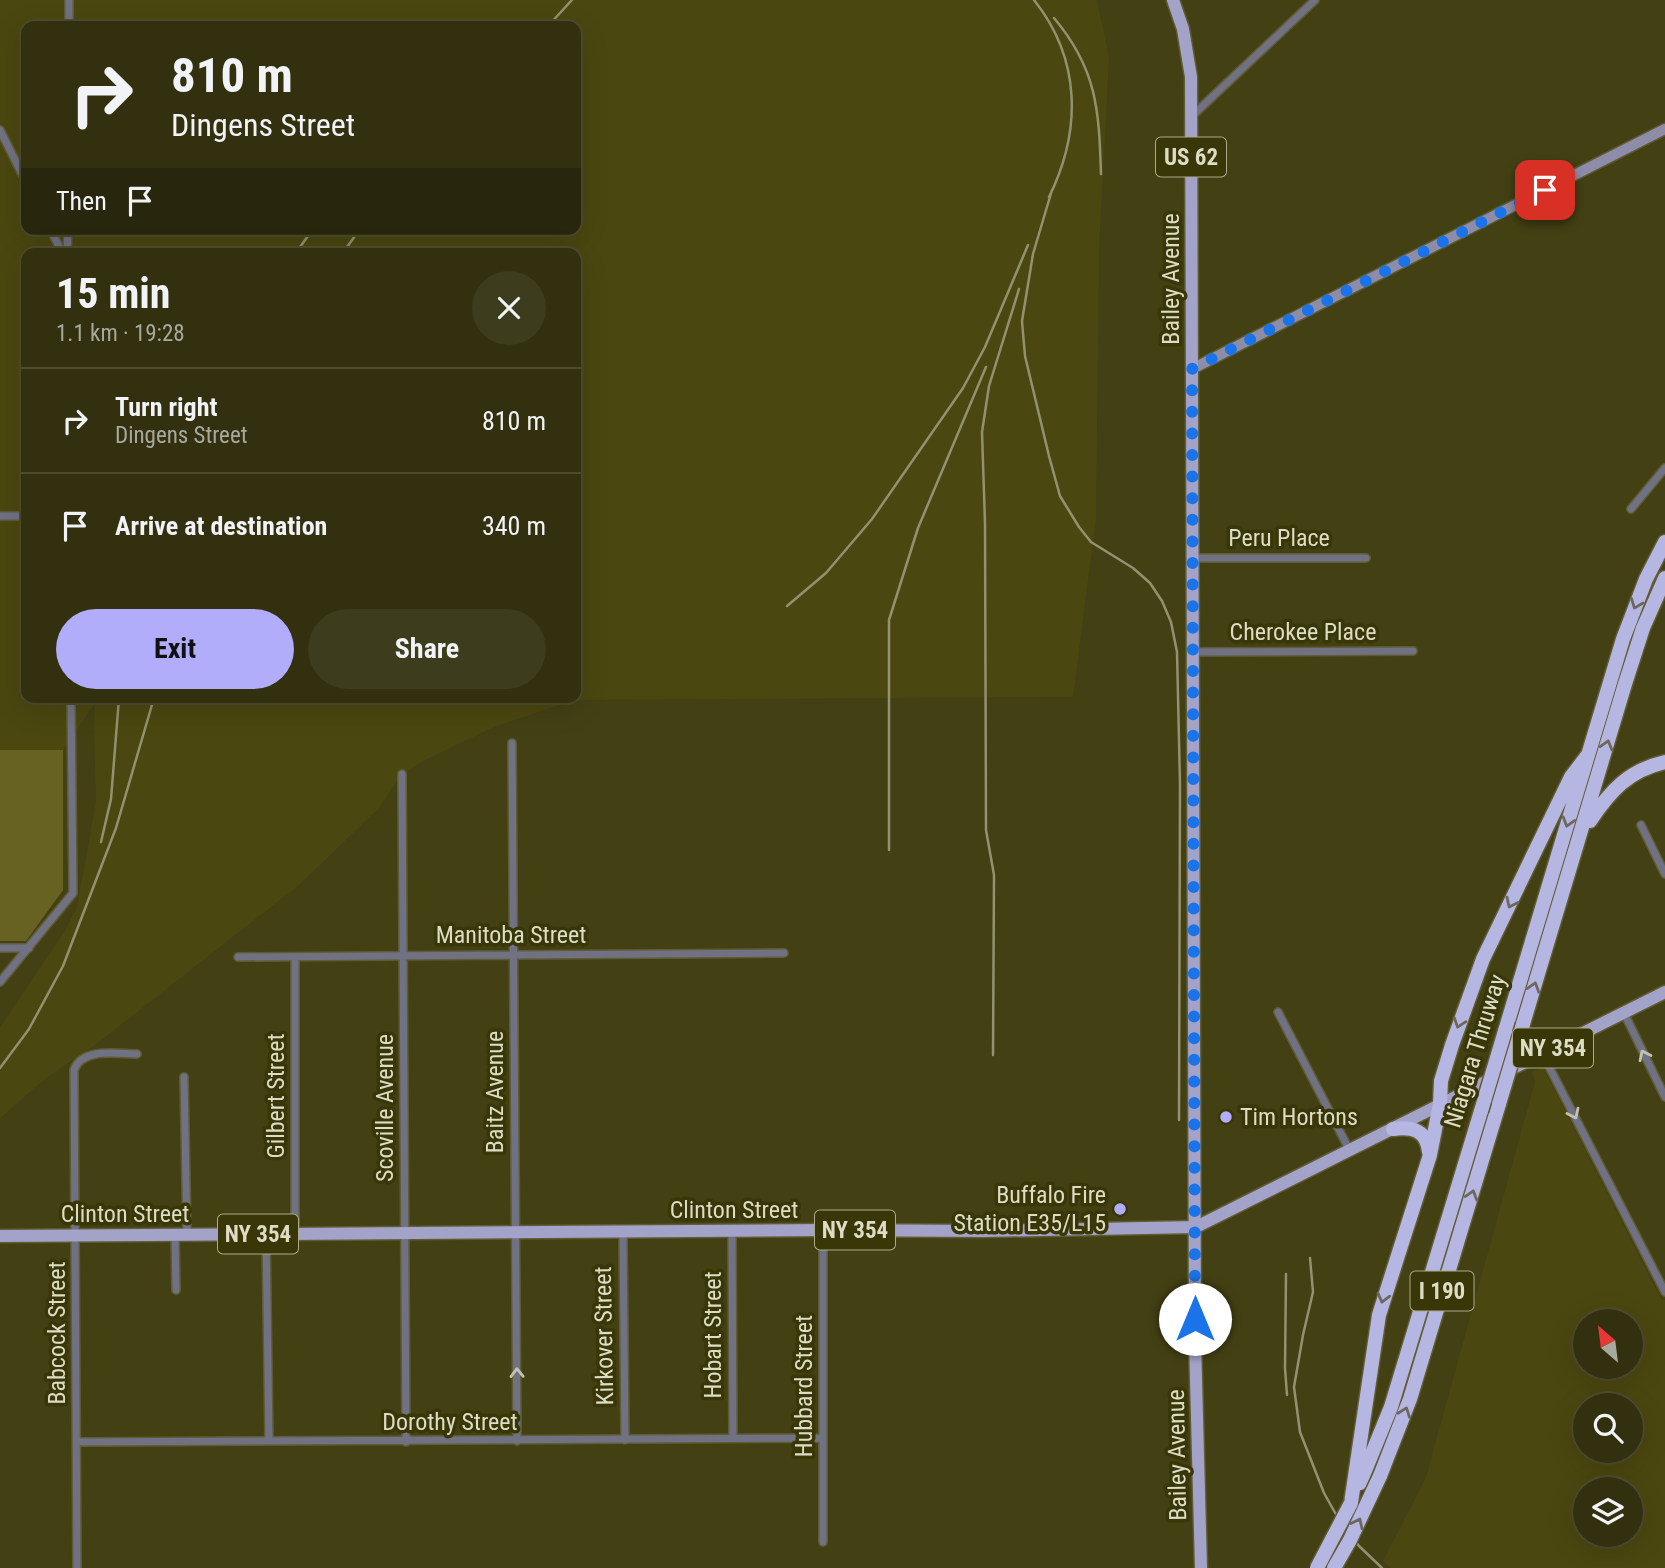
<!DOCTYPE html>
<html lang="en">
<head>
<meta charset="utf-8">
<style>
  :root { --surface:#32300f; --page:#3d3c1d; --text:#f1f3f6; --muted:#a8a99e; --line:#4d4b2f; --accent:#b1adfa }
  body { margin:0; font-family:"Roboto Condensed",sans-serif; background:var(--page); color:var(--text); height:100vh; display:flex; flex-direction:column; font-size:26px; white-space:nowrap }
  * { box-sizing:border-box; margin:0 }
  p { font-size:23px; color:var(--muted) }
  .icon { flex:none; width:38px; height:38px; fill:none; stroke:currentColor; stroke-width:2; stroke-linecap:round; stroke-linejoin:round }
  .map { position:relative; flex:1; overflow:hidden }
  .panel { position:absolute; left:21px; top:248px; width:560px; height:455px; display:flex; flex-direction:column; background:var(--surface); border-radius:14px; box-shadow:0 7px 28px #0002,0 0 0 2px var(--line) }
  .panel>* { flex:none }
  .guide { position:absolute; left:21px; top:21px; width:560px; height:214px; border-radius:14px; box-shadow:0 7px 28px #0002,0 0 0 2px var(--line); background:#32300f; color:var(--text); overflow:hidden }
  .needle { width:46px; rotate:332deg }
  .tools { position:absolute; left:1573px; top:1309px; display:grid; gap:14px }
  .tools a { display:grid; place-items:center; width:70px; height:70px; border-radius:50%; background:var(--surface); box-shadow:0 7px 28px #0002,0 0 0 2px var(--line); font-size:35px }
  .pin { position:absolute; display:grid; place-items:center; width:60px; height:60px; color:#fff; margin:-30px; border-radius:14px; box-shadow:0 4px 10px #0006 }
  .me { position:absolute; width:77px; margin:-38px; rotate:0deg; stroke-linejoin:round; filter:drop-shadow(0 0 5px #0008) }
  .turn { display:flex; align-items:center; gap:24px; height:147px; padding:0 35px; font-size:32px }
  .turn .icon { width:91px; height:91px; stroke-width:2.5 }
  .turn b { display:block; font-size:49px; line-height:60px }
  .then { display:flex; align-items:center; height:66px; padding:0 35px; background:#0003; gap:14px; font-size:26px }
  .round { display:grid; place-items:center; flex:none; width:74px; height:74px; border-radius:37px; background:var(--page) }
  .headline { display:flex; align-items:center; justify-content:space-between; height:119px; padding:0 35px }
  h1 { font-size:42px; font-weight:700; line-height:52px }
  .action { display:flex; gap:14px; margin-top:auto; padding:14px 35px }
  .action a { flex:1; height:80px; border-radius:42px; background:var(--accent); color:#111; font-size:28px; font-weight:700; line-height:80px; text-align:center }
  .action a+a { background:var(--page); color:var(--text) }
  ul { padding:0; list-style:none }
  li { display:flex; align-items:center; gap:21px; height:105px; padding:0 35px; border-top:2px solid var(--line) }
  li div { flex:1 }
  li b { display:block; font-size:26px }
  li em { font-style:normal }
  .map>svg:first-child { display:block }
  .built { fill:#4b4710; fill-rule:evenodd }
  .green { fill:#676222 }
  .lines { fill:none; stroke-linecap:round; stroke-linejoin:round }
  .street-casing { stroke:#5f5c34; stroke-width:10 }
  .secondary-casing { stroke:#5f5c34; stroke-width:13 }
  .primary-casing { stroke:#5f5c34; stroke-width:15 }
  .highway-casing { stroke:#5f5c34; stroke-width:17 }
  .street { stroke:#717184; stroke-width:7 }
  .secondary { stroke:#8d8daa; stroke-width:10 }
  .primary { stroke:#a3a2c8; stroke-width:12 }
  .highway { stroke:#b6b6e2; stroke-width:14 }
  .rail { stroke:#93916f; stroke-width:2.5 }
  .highway-bridge-casing { stroke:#5f5c34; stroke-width:17; stroke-linecap:butt }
  .highway-bridge { stroke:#b6b6e2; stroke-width:14 }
  .oneway { stroke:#6b695f }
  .oneway2 { stroke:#c2c1b4 }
  .route { stroke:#1a73e8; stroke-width:12; stroke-dasharray:0 21.6 }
  .poi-dot { fill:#b1adfa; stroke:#393607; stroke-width:2.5 }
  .labels { text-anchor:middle; stroke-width:7; stroke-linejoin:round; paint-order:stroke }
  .shield { fill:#393607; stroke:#acaa8b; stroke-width:2 }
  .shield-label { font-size:23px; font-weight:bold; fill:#dddcc4 }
  .street-label { font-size:24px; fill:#dddcc4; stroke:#393607 }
  .poi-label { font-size:24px; fill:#dddcc4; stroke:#393607; text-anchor:start }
</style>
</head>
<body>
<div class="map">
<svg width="1665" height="1568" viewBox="0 0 1665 1568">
  <rect width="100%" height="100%" fill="#434014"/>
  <!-- built -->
  <path class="built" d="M 0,0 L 1097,0 L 1109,58 L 1099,249 L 1096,518 L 1073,697 L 573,700 L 494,727 L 427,759 L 402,774 L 378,809 L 300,884 L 95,1045 L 46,1078 L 0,1118 L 0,1027 L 63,934 L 77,907 L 96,802 L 94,728 L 95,703 L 63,750 L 0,750 ZM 26,26 L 576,26 L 576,229 L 26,229 ZM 26,254 L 576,254 L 576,698 L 26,698 Z
    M 1543,1067 L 1662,1301 L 1665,1300 L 1665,1568 L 1391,1568 L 1383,1561 L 1426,1477 L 1535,1082 L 1532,1072 ZM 1631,1321 L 1631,1367 L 1586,1367 L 1586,1321 ZM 1586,1405 L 1631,1405 L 1631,1451 L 1586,1451 ZM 1586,1489 L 1631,1489 L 1631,1535 L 1586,1535 Z"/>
  <!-- green -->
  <path class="green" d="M 0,750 L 63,750 L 63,890 L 26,941 L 0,941 Z"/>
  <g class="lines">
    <defs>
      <path id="street" d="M 69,26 L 69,0
        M 1192,116 L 1315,0
        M 0,130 L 26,182
        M 50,229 L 63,254
        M 67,254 L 68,229
        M 1631,509 L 1665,468
        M 0,516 L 26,516
        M 1193,558 L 1366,558
        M 1193,652 L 1413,651
        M 512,743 L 517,1441
        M 402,774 L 406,1442
        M 1641,825 L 1665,874
        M 0,948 L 29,948
        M 238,957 L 784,953
        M 295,957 L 295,1234
        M 0,982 L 73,893 L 71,698
        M 1278,1012 L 1350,1151
        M 1624,1013 L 1665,1097
        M 1542,1053 L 1665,1292
        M 184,1077 L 187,1235
        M 732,1231 L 733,1438
        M 623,1232 L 625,1440
        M 266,1234 L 269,1441
        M 175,1235 L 176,1290
        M 77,1442 L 823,1438
        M 823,1542 L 823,1230
        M 77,1568 L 74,1070 C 82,1047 118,1054 137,1054"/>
      <path id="secondary" d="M 1192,369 L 1665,129"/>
      <path id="primary" d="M 1173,0 L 1183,29 L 1191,77 L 1195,1341 L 1201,1568
        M 0,1236 L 823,1230 L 983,1231 L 1196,1227 L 1665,992"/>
      <path id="highway" d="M 1590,821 C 1610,791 1629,770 1665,762
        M 1523,1024 L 1625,684 L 1643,628 L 1665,578
        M 1505,1031 L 1623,639 L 1646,579 L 1665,542
        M 1393,1129 C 1413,1126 1427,1131 1429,1152
        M 1380,1476 L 1410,1399 L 1499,1104
        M 1360,1483 L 1391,1407 L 1481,1111
        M 1351,1503 L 1379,1315 L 1430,1155 L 1440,1104 L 1441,1081 L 1452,1045 L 1483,959 L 1571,777 L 1587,756"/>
    </defs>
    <!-- street casing -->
    <use href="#street" class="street-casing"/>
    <!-- secondary casing -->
    <use href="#secondary" class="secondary-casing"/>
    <!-- primary casing -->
    <use href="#primary" class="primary-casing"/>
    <!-- highway casing -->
    <use href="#highway" class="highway-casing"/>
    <!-- street -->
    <use href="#street" class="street"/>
    <!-- secondary -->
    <use href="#secondary" class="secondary"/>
    <!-- primary -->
    <use href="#primary" class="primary"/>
    <!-- highway -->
    <use href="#highway" class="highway"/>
    <!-- rail -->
    <path class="rail" d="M 1034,0 C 1081,59 1082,130 1049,197
      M 1054,18 C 1097,69 1099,110 1101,174
      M 548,26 L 572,0
      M 1052,190 L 1033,254 L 1022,321 L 1025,356 L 1049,456 L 1060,496 L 1079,527 L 1091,542 L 1133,568 L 1150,583 L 1162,601 L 1171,622 L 1177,652 L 1180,784 L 1179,1120
      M 295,254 L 313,229
      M 342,254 L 360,229
      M 787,606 L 826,573 L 872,519 L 963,388 L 985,347 L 1028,245
      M 101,842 L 111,799 L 119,698
      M 889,850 L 889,620 L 918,528 L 986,367
      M 993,1055 L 994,875 L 986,830 L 985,523 L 982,432 L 989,386 L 1019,289
      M 0,1068 L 29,1029 L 63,966 L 116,828 L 154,698
      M 1310,1258 L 1313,1292 L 1303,1335 L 1294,1387 L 1300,1432 L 1324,1493 L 1338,1518 L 1359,1546 L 1382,1568
      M 1286,1274 L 1285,1368 L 1287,1395"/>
    <defs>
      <path id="highway-bridge" d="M 1499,1104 L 1523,1024
        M 1481,1111 L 1505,1031
        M 1317,1568 L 1351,1503
        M 1334,1568 L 1350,1540 L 1380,1476"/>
    </defs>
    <!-- highway-bridge casing -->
    <use href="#highway-bridge" class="highway-bridge-casing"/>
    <!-- highway-bridge -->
    <use href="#highway-bridge" class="highway-bridge"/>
  </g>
  <!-- one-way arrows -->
  <defs><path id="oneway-chevron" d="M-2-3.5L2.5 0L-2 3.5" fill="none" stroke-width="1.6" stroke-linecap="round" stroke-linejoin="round" transform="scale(1.75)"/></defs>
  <g class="oneway">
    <use href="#oneway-chevron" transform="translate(1636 604) rotate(111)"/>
    <use href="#oneway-chevron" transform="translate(1607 745) rotate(-74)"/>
    <use href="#oneway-chevron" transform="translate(1568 822) rotate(107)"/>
    <use href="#oneway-chevron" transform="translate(1511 903) rotate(116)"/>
    <use href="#oneway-chevron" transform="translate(1534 987) rotate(-73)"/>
    <use href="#oneway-chevron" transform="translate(1459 1023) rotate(109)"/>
    <use href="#oneway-chevron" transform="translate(1472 1195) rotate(-73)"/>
    <use href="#oneway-chevron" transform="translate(1383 1298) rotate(105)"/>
    <use href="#oneway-chevron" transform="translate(1405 1412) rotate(-70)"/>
    <use href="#oneway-chevron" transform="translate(1358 1523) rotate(-64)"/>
  </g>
  <g class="oneway2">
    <use href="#oneway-chevron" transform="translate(1644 1055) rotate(-116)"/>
    <use href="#oneway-chevron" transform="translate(1574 1114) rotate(64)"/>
    <use href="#oneway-chevron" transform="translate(517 1373) rotate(-91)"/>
  </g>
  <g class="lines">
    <!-- route -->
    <path class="route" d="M 1195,1319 L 1192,369 L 1545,190"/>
  </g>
  <!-- markers -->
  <g class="poi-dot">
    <circle cx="1226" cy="1117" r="7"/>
    <circle cx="1120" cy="1209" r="7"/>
  </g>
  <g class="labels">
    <!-- shield labels -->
    <g class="shield">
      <rect x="1156" y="137.5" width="70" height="39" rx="5"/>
      <rect x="1513" y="1028.5" width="80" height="39" rx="5"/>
      <rect x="815" y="1210.5" width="80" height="39" rx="5"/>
      <rect x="218" y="1214.5" width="80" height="39" rx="5"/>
      <rect x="1410.5" y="1271.5" width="63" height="39" rx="5"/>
    </g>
    <g class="shield-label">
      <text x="1191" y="165">US 62</text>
      <text x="1553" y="1056">NY 354</text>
      <text x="855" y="1238">NY 354</text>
      <text x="258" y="1242">NY 354</text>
      <text x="1442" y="1299">I 190</text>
    </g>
    <!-- street labels -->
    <g class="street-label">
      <text transform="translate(1171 279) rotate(-90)" y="8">Bailey Avenue</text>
      <text x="1279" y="546">Peru Place</text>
      <text x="1303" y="640">Cherokee Place</text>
      <text x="511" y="943">Manitoba Street</text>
      <text transform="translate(1475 1051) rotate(-73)" y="8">Niagara Thruway</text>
      <text transform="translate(495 1092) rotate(-90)" y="8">Baitz Avenue</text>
      <text transform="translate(276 1096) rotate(-90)" y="8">Gilbert Street</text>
      <text transform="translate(385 1108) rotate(-90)" y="8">Scoville Avenue</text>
      <text x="734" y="1218">Clinton Street</text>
      <text x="125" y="1222">Clinton Street</text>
      <text transform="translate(57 1333) rotate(-90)" y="8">Babcock Street</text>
      <text transform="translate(713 1335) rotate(-90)" y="8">Hobart Street</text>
      <text transform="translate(604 1336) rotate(-91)" y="8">Kirkover Street</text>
      <text transform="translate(804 1386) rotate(-90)" y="8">Hubbard Street</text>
      <text x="450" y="1430">Dorothy Street</text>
      <text transform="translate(1177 1455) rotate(-91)" y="8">Bailey Avenue</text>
    </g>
    <!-- poi labels -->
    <g class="poi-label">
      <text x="1240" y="1125">Tim Hortons</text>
      <text x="1106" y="1203" text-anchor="end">Buffalo Fire<tspan x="1106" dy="28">Station E35/L15</tspan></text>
    </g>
  </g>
</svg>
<div class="tools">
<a><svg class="needle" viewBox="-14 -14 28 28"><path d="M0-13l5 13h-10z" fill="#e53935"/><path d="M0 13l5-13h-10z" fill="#a8a99e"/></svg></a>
<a><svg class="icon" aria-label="search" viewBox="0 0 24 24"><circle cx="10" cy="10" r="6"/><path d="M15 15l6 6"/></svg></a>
<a><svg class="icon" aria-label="layers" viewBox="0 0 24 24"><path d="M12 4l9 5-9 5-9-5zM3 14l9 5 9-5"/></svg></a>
</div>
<div class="pin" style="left:1545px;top:190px;background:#d93025"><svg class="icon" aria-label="arrive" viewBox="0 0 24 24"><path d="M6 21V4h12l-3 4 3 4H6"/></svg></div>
<svg class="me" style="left:1195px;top:1319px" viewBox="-20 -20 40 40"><circle r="19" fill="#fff"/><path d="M0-13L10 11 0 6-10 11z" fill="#1a73e8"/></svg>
<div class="guide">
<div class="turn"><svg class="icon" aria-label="right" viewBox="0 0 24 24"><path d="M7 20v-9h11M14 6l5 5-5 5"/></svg><div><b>810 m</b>Dingens Street</div></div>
<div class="then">Then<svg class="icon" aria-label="arrive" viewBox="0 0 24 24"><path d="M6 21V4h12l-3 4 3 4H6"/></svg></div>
</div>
<section class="panel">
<div class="headline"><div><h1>15 min</h1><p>1.1 km · 19:28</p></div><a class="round"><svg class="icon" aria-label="close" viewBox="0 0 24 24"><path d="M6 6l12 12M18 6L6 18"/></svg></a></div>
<ul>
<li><svg class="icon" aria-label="right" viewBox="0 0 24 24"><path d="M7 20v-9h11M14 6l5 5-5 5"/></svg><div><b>Turn right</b><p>Dingens Street</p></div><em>810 m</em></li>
<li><svg class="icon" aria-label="arrive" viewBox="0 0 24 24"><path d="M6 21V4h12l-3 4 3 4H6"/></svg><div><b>Arrive at destination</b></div><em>340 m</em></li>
</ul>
<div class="action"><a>Exit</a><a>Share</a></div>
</section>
</div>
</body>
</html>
